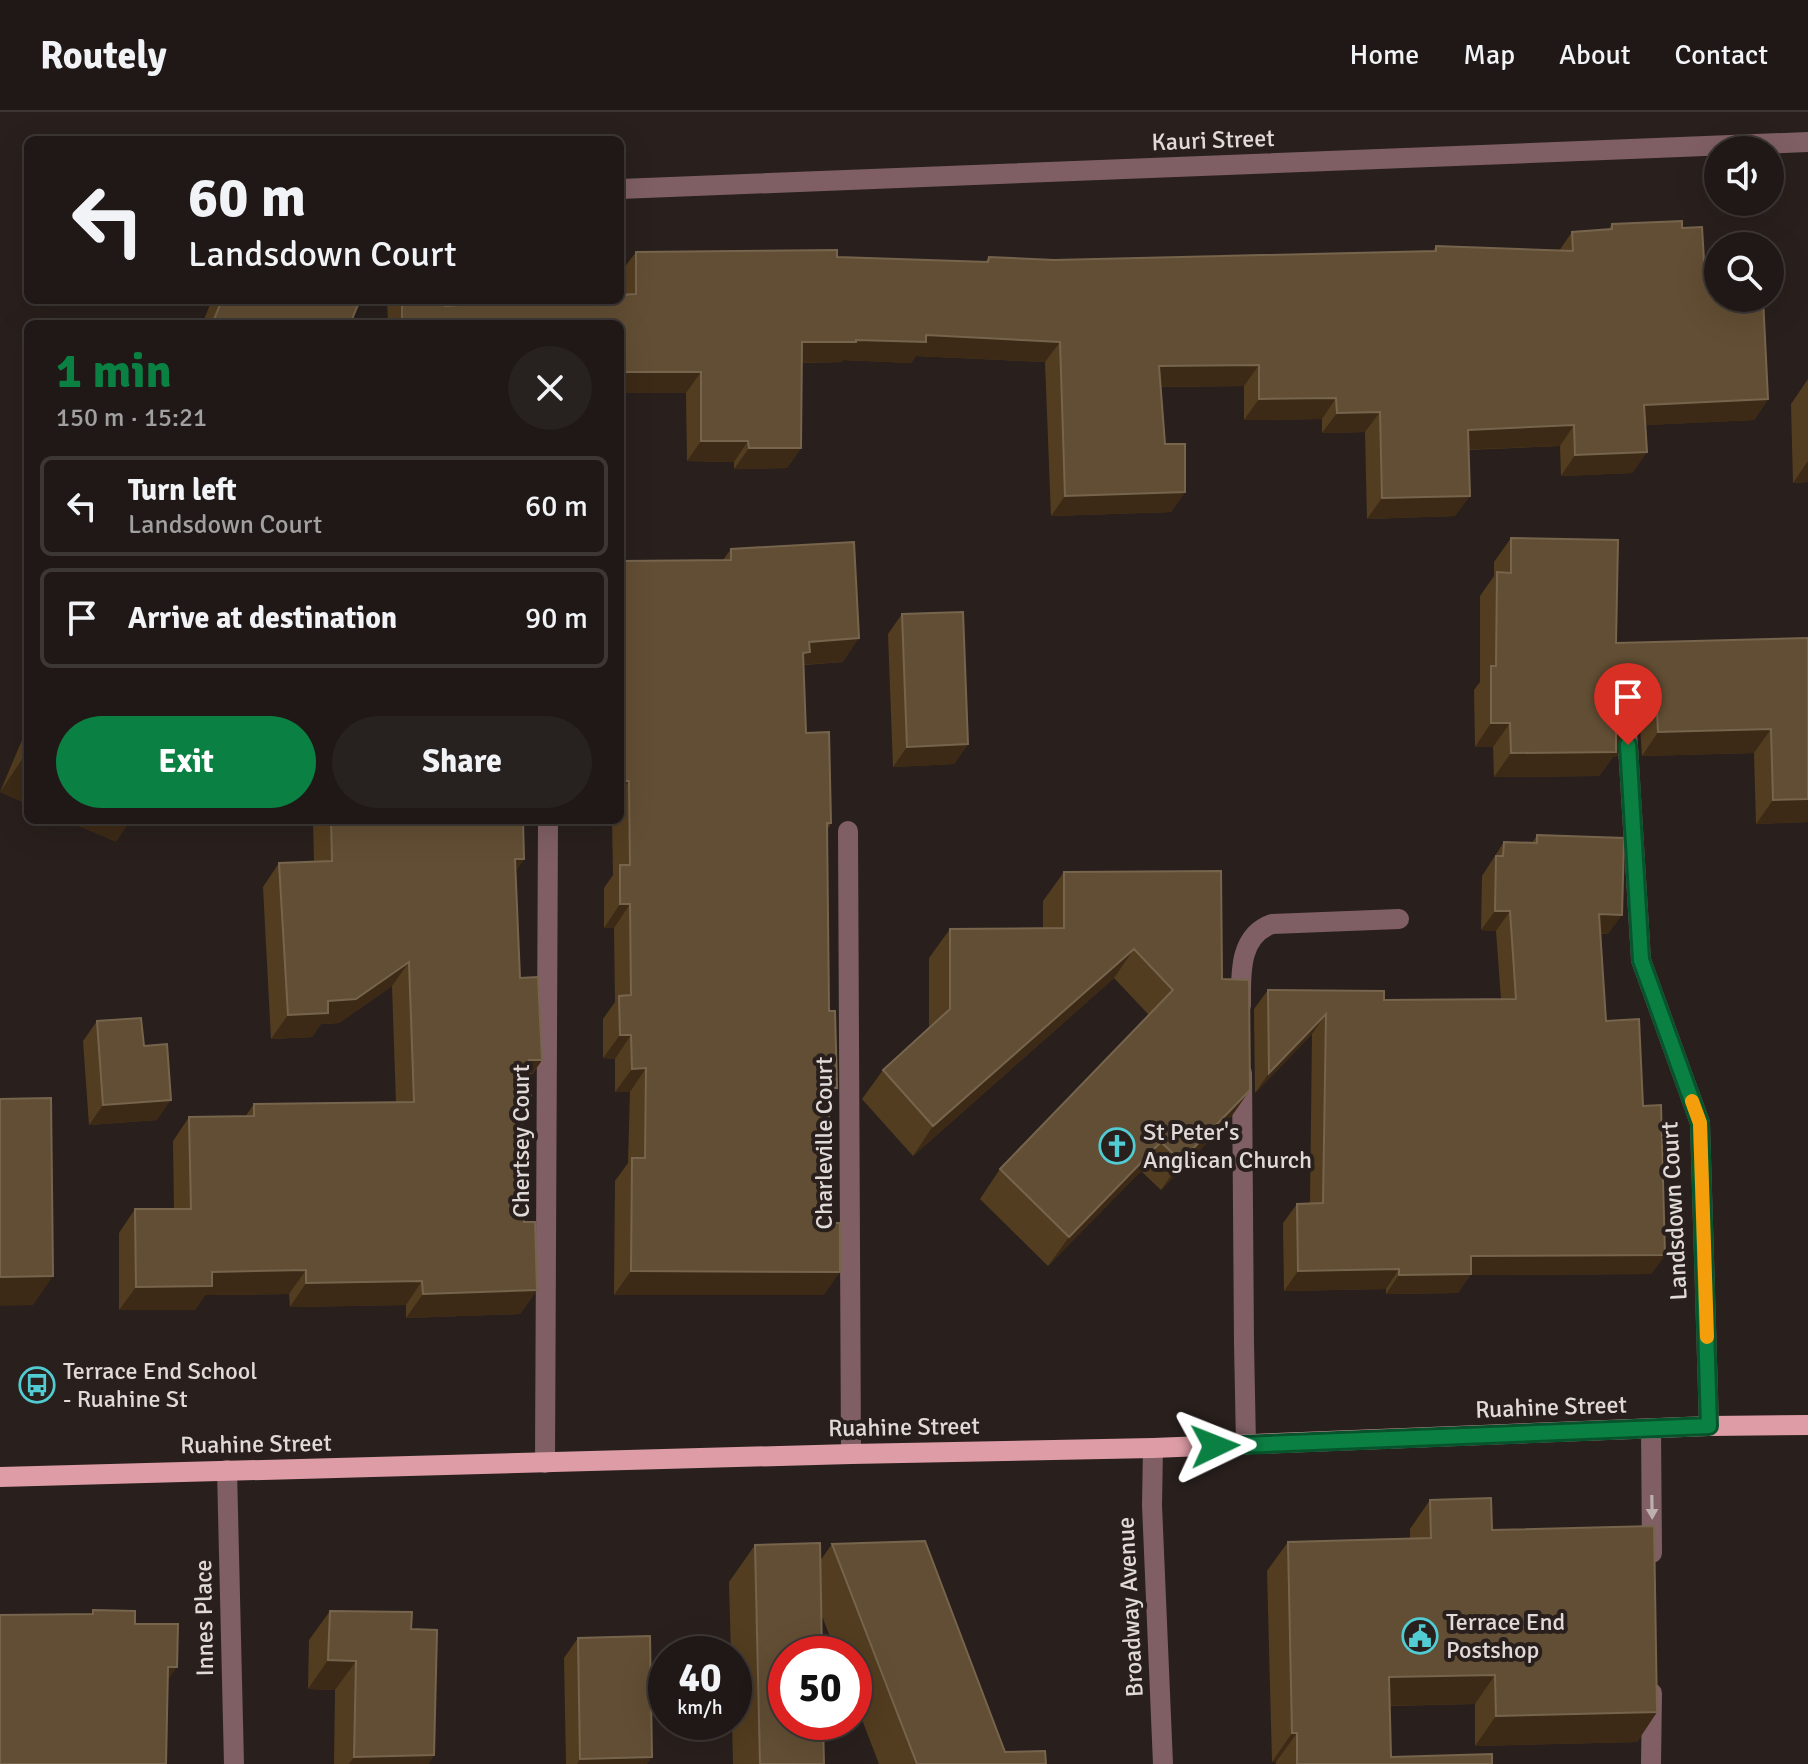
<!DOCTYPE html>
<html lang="en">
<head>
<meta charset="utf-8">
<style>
  :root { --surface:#1f1816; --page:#27211f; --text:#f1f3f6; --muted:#a1a0a1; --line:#3c3735; --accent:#0b8043 }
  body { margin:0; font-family:Signika,sans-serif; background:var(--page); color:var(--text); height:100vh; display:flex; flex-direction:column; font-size:30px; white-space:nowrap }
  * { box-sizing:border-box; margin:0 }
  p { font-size:26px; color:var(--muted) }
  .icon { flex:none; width:44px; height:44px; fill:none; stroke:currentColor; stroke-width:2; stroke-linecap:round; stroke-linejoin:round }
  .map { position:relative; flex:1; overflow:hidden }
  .details { position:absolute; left:24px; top:208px; width:600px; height:504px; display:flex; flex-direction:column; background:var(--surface); border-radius:12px; box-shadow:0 8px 32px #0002,0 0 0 2px var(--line) }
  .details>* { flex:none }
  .guide { position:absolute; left:24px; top:24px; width:600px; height:168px; border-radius:12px; box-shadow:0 8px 32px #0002,0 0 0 2px var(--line); background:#1f1816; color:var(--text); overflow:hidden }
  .buttons { position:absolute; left:1704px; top:24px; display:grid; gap:16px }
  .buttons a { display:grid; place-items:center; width:80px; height:80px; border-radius:50%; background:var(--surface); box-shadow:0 8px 32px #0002,0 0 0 2px var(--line); font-size:40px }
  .speed { position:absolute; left:648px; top:1524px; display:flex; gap:16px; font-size:40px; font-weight:700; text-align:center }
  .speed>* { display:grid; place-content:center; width:104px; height:104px; border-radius:50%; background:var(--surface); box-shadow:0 8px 32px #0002,0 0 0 2px var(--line); line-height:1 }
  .speed small { font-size:20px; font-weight:400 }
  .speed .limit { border:12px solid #d22; background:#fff; color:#111 }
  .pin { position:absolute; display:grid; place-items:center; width:68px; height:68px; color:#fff; margin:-82px -34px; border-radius:50% 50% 50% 0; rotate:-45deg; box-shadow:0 0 8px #0007 }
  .pin .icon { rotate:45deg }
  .me { position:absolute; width:88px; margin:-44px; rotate:88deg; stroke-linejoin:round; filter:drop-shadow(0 0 6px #0008) }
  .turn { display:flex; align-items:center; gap:28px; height:168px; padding:0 32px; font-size:36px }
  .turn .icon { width:104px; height:104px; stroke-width:2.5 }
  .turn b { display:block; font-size:56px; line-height:68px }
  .round { display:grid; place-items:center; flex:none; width:84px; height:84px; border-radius:42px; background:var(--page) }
  .overview { display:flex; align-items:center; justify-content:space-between; height:136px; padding:0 32px }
  h1 { font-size:48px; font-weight:700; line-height:60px; color:var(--accent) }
  .cta { display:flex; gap:16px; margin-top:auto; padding:16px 32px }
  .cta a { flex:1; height:92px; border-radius:48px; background:var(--accent); color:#fff; font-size:32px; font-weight:700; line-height:92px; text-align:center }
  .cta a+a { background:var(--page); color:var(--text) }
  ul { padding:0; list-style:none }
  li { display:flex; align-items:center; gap:24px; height:100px; margin:0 16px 12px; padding:0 16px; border:4px solid var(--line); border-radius:12px }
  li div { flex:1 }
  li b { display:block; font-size:30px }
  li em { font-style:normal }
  header { display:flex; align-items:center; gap:48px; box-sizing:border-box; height:112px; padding:0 40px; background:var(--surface); border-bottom:2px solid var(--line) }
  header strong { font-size:38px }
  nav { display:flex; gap:44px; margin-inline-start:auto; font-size:28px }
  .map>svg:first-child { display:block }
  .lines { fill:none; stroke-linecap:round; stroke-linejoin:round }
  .minor { stroke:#7f5f64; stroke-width:20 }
  .major { stroke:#de9ca6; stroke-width:20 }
  .wall { fill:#533d20 }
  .shaded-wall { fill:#3c2a16 }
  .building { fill:#624e34; stroke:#76644d; stroke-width:2 }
  .oneway { fill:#beafaf }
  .route-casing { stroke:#07532c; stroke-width:20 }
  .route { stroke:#0b8043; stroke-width:14 }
  .slow { stroke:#f59e0b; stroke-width:14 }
  .labels { text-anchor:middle; stroke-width:8; stroke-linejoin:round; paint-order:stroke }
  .street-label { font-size:24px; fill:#e0dad8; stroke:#29201d }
  .poi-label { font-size:24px; fill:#e0dad8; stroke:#29201d; text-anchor:start }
</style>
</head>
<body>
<header>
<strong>Routely</strong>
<nav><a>Home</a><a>Map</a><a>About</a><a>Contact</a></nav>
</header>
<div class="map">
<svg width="1808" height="1652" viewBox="0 0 1808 1652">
  <rect width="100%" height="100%" fill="#29201d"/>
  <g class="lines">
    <!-- minor -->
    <path class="minor" d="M 620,77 L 1808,30
      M 1626,602 L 1641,848 L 1700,1011 L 1709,1314
      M 848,719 L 851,1342
      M 1241,893 C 1241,864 1238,824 1272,812 L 1399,807
      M 1242,961 L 1244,1231 L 1246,1333
      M 1651,1317 L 1652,1441
      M 1153,1336 L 1152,1393 L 1163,1652
      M 545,1351 L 548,708
      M 227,1358 L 234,1652
      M 1651,1652 L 1652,1581"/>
    <!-- major -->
    <path class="major" d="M 0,1365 L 851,1342 L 1153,1336 L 1709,1314 L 1808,1313"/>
  </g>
  <!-- wall -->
  <path class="wall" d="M 1612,112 L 1682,116 L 1705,165 L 1768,287 L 1754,308 L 1645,313 L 1647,340 L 1632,361 L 1561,364 L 1560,334 L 1468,338 L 1455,404 L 1367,407 L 1365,320 L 1322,321 L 1322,307 L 1244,308 L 1244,274 L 1160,275 L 1165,332 L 1185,380 L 1171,400 L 1051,404 L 1045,250 L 916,244 L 911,251 L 843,248 L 842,250 L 802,251 L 801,336 L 787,356 L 734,357 L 734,350 L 687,349 L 686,281 L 620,281 L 620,212 L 388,212 L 387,188 L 444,188 L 445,194 L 621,183 L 621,160 L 636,140 L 985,150 L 989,145 L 1054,148 L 1433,139 L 1436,134 L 1559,139 L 1572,120 L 1608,118 Z
    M 212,188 L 360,188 L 350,212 L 202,212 Z
    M 1808,267 L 1808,370 L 1793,371 L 1791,292 Z
    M 1511,426 L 1616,531 L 1808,526 L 1808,710 L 1756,712 L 1754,641 L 1642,644 L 1639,600 L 1632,591 L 1631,590 L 1616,645 L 1613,645 L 1599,664 L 1494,665 L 1493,635 L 1475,635 L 1474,578 L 1480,570 L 1480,484 L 1494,464 L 1494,450 Z
    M 731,437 L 843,550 L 804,553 L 806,621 L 831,711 L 827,718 L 829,899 L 837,976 L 829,987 L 824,1183 L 614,1183 L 615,1069 L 628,1051 L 630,980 L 615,980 L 615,947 L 603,946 L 603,907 L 615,890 L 614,816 L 604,816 L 604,776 L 613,763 L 612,708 L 620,708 L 620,449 L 723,448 Z
    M 902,502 L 968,632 L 954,652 L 893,655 L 888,522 Z
    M 28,614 L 28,692 L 0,680 Z
    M 313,708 L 523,708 L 524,747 L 515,760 L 520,866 L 542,948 L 530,966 L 521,1007 L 524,1110 L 537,1178 L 520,1202 L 406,1206 L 406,1193 L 290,1195 L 289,1182 L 205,1183 L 195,1198 L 119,1198 L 119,1121 L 135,1097 L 174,1097 L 173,1029 L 189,1005 L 245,1005 L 254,992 L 396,991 L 392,874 L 339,911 L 321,912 L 312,925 L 271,927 L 263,775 L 279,751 L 314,750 Z
    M 1537,723 L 1608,822 L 1600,822 L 1606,909 L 1643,994 L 1665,1143 L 1651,1162 L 1470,1163 L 1458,1181 L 1386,1182 L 1386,1177 L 1284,1179 L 1283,1111 L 1297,1092 L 1310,1091 L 1312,922 L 1255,981 L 1254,897 L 1268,878 L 1384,888 L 1501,887 L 1496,819 L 1481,818 L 1482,764 L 1504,730 L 1532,731 Z
    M 1064,760 L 1222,867 L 1229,1008 L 1161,1078 L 1141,1059 L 1048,1154 L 980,1087 L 1000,1057 L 1149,903 L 1114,866 L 913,1044 L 862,987 L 883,958 L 929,915 L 929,846 L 950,817 L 1043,816 L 1043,789 Z
    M 97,909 L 144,934 L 157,1008 L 89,1013 L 83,929 Z
    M 1430,1388 L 1492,1418 L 1657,1600 L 1637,1630 L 1475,1634 L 1475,1592 L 1390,1594 L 1391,1645 L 1492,1652 L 1276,1652 L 1276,1650 L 1272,1650 L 1267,1459 L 1288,1430 L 1410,1426 L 1410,1417 Z
    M 832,1432 L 1005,1640 L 1046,1652 L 879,1652 L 854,1587 L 854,1542 L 837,1542 L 821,1502 L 824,1652 L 733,1652 L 732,1610 L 734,1610 L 734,1542 L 731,1542 L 729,1470 L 755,1433 L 820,1449 Z
    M 330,1499 L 411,1517 L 434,1643 L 428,1652 L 334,1652 L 335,1578 L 308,1577 L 309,1528 Z
    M 578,1526 L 647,1652 L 566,1652 L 564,1546 Z"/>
  <!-- shaded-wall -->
  <path class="shaded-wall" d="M 926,223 L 1060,230 L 1045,250 L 916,244 L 911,251 L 843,248 L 842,250 L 788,251 L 802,230 Z
    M 1259,253 L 1244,274 L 1144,275 L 1159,254 Z
    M 620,260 L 701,260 L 686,281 L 620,281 Z
    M 1336,286 L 1322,307 L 1244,308 L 1259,287 Z
    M 1768,287 L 1754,308 L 1630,314 L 1644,293 Z
    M 1380,300 L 1365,320 L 1322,321 L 1337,301 Z
    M 1574,313 L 1560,334 L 1453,338 L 1468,318 Z
    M 701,329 L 748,329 L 734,350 L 687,349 Z
    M 749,336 L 801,336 L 787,356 L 734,357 Z
    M 1647,340 L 1632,361 L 1561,364 L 1575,343 Z
    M 1808,349 L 1808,370 L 1793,371 Z
    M 1185,380 L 1171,400 L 1051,404 L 1065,384 Z
    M 1470,384 L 1455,404 L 1367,407 L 1382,386 Z
    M 859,526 L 843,550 L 795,553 L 809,530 Z
    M 1643,565 L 1649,567 L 1632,591 L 1626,589 L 1618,592 L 1635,568 Z
    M 1491,611 L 1510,611 L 1493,635 L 1475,635 Z
    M 1771,617 L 1754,641 L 1642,644 L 1658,620 Z
    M 1616,621 L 1632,621 L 1616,645 L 1613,645 L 1599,664 L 1494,665 L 1511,641 Z
    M 968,632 L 954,652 L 893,655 L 907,635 Z
    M 25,643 L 28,644 L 28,692 L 0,680 Z
    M 620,669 L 629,669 L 620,682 Z
    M 1808,687 L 1808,710 L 1756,712 L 1773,688 Z
    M 64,708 L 131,708 L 116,730 Z
    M 515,747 L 524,747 L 508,770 Z
    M 620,792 L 630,792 L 614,816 L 604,816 Z
    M 1495,799 L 1510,799 L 1496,819 L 1481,818 Z
    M 1599,802 L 1622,803 L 1608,822 L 1586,821 Z
    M 1134,837 L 1114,866 L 913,1044 L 933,1014 Z
    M 409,850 L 392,874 L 339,911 L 321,912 L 312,925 L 271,927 L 288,903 L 328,889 Z
    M 1326,902 L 1312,922 L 1255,981 L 1269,961 Z
    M 620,923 L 631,923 L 615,947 L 603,946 Z
    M 529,948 L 542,948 L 525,972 Z
    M 646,956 L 630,980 L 615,980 L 632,957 Z
    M 829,976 L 837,976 L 820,1000 Z
    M 1250,978 L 1229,1008 L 1161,1078 L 1181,1049 Z
    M 171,988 L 157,1008 L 89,1013 L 103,993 Z
    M 531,993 L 514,1017 L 521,994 Z
    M 1161,1030 L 1141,1059 L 1048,1154 L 1069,1125 Z
    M 1665,1143 L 1651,1162 L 1470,1163 L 1458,1181 L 1386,1182 L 1399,1163 L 1471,1144 Z
    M 1399,1157 L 1386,1177 L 1284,1179 L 1298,1159 Z
    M 306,1158 L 289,1182 L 205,1183 L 195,1198 L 119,1198 L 136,1175 L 212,1160 Z
    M 631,1159 L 840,1160 L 824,1183 L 614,1183 Z
    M 53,1164 L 33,1193 L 0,1194 L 0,1165 Z
    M 422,1169 L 406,1193 L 290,1195 L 306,1171 Z
    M 537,1178 L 520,1202 L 406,1206 L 423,1182 Z
    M 328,1548 L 356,1549 L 335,1578 L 308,1577 Z
    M 168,1555 L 177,1555 L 159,1581 Z
    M 1495,1563 L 1475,1592 L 1369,1594 L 1389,1565 Z
    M 1657,1600 L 1637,1630 L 1475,1634 L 1496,1604 Z
    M 1292,1621 L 1297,1621 L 1276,1650 L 1272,1650 Z
    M 434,1643 L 428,1652 L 349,1652 L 354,1645 Z
    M 652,1645 L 647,1652 L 577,1652 L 580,1647 Z"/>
  <!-- building -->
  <path class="building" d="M 1682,109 L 1682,116 L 1702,115 L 1705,165 L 1718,165 L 1718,186 L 1763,186 L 1768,287 L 1644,293 L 1647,340 L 1575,343 L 1574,313 L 1468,318 L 1470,384 L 1382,386 L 1380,300 L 1337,301 L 1336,286 L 1259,287 L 1259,253 L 1159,254 L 1165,332 L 1185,332 L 1185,380 L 1065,384 L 1060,230 L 926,223 L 926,230 L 856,228 L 856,230 L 802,230 L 801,336 L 749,336 L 748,329 L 701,329 L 701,260 L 620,260 L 620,212 L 402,212 L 402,188 L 444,188 L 445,194 L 542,188 L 620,188 L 620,183 L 636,182 L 636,140 L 837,138 L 837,145 L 988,150 L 989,145 L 1054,148 L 1436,139 L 1436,134 L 1573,139 L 1572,120 L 1612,117 L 1612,112 Z
    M 222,188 L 360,188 L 350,212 L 212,212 Z
    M 1511,426 L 1618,428 L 1616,531 L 1808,526 L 1808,687 L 1773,688 L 1771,617 L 1658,620 L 1656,576 L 1649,567 L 1643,565 L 1635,568 L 1630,578 L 1632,621 L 1616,621 L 1616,640 L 1511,641 L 1510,611 L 1491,611 L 1491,554 L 1496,554 L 1497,460 L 1511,461 Z
    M 854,430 L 859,526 L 809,530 L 810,540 L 803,541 L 806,621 L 829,620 L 831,711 L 827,711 L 829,899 L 835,899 L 837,976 L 829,976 L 830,1111 L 840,1111 L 840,1160 L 631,1159 L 632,1046 L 645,1046 L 646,956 L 632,957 L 631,923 L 620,923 L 619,884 L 631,883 L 630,792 L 620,792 L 620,753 L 630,753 L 629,669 L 620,669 L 620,449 L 731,448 L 731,437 Z
    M 963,500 L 968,632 L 907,635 L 902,502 Z
    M 331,708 L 523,708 L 524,747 L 515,747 L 520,866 L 538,865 L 542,948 L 529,948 L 531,993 L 521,994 L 524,1110 L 535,1110 L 537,1178 L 423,1182 L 422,1169 L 306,1171 L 306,1158 L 212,1160 L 212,1174 L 136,1175 L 135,1097 L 191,1097 L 189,1005 L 254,1004 L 254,992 L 414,990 L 409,850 L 356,887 L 328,889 L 328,901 L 288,903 L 279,751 L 332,749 Z
    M 1537,723 L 1624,726 L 1622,803 L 1599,802 L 1606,909 L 1639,907 L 1643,994 L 1661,993 L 1665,1143 L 1471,1144 L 1471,1162 L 1399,1163 L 1399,1157 L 1298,1159 L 1297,1092 L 1323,1091 L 1326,902 L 1269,961 L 1268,878 L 1384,879 L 1384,888 L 1516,887 L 1510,799 L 1495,799 L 1496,744 L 1503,744 L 1504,730 L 1537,731 Z
    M 1221,759 L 1222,867 L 1249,868 L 1250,978 L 1181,1049 L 1161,1030 L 1069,1125 L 1000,1057 L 1173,878 L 1134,837 L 933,1014 L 883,958 L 950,897 L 950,817 L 1064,816 L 1064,760 Z
    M 141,906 L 144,934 L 167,932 L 171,988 L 103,993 L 97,909 Z
    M 51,986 L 53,1164 L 0,1165 L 0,987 Z
    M 1491,1386 L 1492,1418 L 1654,1414 L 1657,1600 L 1496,1604 L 1495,1563 L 1389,1565 L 1391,1645 L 1492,1642 L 1492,1652 L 1297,1652 L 1297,1621 L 1292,1621 L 1288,1430 L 1431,1426 L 1430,1388 Z
    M 925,1429 L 1005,1640 L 1045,1639 L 1046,1652 L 917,1652 L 832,1432 Z
    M 820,1431 L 822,1542 L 786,1542 L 786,1610 L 823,1610 L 824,1652 L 760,1652 L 755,1433 Z
    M 93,1498 L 135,1499 L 135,1512 L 178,1512 L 177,1555 L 168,1555 L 166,1652 L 0,1652 L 0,1503 L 93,1502 Z
    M 330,1499 L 412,1500 L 411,1517 L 437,1518 L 434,1643 L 354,1645 L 356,1549 L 328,1548 Z
    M 650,1524 L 652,1645 L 580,1647 L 578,1526 Z"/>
  <!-- one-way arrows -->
  <defs><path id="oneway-solid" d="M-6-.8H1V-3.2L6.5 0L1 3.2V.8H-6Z" transform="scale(2)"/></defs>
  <use class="oneway" href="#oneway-solid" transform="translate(1652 1395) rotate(89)"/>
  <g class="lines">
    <defs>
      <path id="route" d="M 1215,1334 L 1709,1314 L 1700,1011 L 1641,848 L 1628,633"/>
    </defs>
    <!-- route casing -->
    <use href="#route" class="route-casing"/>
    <!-- route -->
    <use href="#route" class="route"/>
    <!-- slow -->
    <path class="slow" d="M 1692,989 L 1700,1011 L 1707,1225"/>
  </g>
  <!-- icons -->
  <defs>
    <symbol id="church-ring" viewBox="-11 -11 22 22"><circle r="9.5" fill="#29201d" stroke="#51ccd2" stroke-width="1.5"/><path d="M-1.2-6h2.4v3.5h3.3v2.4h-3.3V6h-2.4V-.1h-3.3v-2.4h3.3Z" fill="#51ccd2"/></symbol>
    <symbol id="bus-ring" viewBox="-11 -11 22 22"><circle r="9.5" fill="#29201d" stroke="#51ccd2" stroke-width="1.5"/><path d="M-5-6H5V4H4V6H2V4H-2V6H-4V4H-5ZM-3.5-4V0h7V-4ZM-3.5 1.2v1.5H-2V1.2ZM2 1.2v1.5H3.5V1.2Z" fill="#51ccd2"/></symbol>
    <symbol id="civic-ring" viewBox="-11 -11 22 22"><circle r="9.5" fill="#29201d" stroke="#51ccd2" stroke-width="1.5"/><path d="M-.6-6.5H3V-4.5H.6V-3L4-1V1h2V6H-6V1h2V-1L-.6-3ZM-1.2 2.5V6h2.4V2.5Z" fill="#51ccd2"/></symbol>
  </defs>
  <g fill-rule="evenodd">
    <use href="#church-ring" x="1097" y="1014" width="40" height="40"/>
    <use href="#bus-ring" x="17" y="1253" width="40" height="40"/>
    <use href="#civic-ring" x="1400" y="1504" width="40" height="40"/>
  </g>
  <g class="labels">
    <!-- street labels -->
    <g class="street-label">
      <text transform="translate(1213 28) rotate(-2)" y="8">Kauri Street</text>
      <text transform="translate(521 1029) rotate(-90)" y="8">Chertsey Court</text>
      <text transform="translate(824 1031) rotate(-90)" y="8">Charleville Court</text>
      <text transform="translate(1674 1099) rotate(-93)" y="8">Landsdown Court</text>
      <text transform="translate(1551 1295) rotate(-2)" y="8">Ruahine Street</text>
      <text transform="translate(904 1315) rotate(-1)" y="8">Ruahine Street</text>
      <text transform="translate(256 1332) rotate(-1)" y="8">Ruahine Street</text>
      <text transform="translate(1130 1495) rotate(-93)" y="8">Broadway Avenue</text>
      <text transform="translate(204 1506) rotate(-91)" y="8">Innes Place</text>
    </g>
    <!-- poi labels -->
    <g class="poi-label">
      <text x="1143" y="1028">St Peter's<tspan x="1143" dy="28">Anglican Church</tspan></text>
      <text x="63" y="1267">Terrace End School<tspan x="63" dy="28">- Ruahine St</tspan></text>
      <text x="1446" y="1518">Terrace End<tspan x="1446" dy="28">Postshop</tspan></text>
    </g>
  </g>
</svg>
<div class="buttons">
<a><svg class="icon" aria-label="sound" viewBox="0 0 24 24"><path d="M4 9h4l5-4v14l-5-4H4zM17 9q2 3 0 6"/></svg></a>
<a><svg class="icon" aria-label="search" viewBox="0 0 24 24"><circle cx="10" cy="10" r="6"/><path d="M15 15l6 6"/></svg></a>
</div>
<div class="speed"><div>40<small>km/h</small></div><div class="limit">50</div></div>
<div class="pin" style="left:1628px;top:633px;background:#d93025"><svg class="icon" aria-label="arrive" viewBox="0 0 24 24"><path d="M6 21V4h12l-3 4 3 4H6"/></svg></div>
<svg class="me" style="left:1215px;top:1334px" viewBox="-20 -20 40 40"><path d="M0-17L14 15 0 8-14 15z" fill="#0b8043" stroke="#fff" stroke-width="4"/></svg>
<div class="guide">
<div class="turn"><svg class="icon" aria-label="left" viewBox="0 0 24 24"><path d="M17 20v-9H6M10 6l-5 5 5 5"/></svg><div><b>60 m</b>Landsdown Court</div></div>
</div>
<section class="details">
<div class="overview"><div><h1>1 min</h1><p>150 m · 15:21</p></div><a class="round"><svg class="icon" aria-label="close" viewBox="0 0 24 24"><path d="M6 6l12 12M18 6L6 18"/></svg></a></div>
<ul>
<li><svg class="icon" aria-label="left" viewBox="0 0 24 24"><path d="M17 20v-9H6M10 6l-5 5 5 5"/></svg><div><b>Turn left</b><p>Landsdown Court</p></div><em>60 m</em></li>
<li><svg class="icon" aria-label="arrive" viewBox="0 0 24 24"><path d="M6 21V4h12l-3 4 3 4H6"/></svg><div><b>Arrive at destination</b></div><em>90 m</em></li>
</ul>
<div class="cta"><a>Exit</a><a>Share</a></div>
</section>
</div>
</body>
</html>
